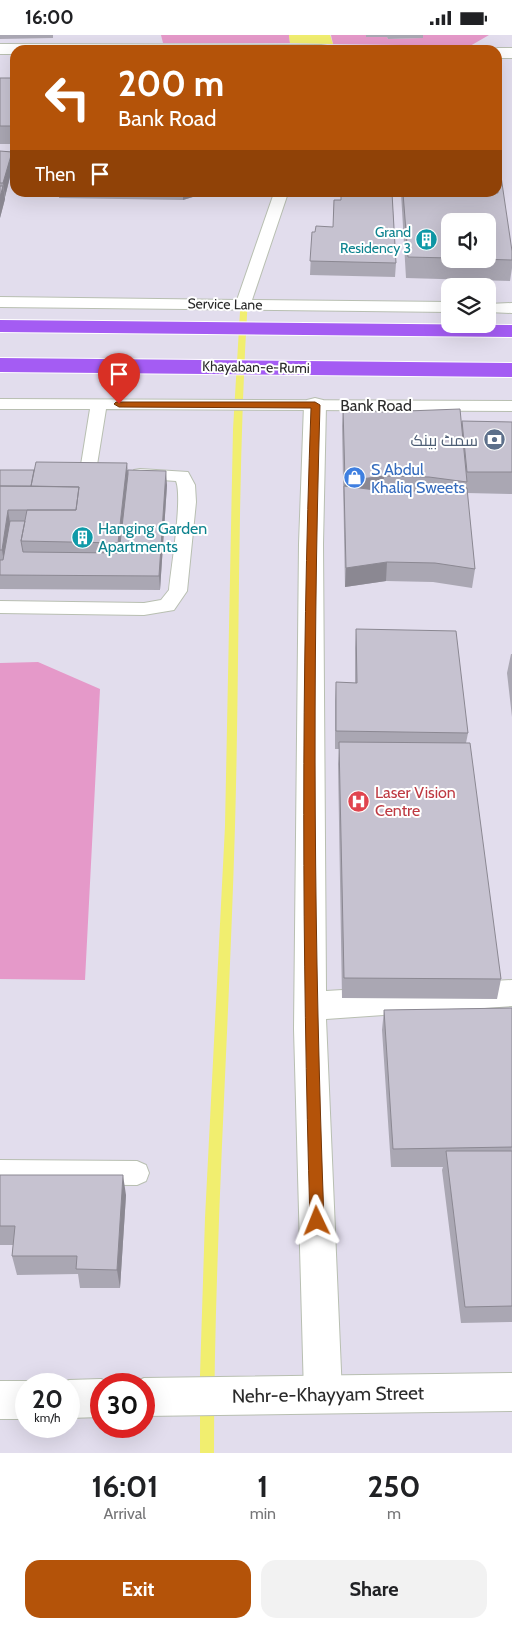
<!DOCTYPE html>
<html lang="en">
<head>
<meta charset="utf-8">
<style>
  :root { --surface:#fff; --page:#f2f2f2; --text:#202124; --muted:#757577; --accent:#b45309 }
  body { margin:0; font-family:Cabin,Cairo,sans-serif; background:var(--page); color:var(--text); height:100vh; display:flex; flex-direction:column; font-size:19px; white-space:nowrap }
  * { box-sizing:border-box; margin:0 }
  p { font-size:16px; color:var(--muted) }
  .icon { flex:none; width:28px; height:28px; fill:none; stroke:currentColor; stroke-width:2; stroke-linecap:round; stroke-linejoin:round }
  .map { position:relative; height:1418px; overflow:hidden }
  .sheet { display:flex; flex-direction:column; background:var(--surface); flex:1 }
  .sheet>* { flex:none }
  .hud { position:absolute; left:10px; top:10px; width:492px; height:152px; border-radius:15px; box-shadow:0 5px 20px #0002; background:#b45309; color:#fff; overflow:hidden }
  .fabs { position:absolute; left:441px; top:178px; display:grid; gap:10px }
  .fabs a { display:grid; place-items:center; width:55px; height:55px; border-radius:10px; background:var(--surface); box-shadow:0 5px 20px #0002; font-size:25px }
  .speed { position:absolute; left:15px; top:1338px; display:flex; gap:10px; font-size:25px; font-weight:700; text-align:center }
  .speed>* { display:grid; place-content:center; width:65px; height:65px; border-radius:50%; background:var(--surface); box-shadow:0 5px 20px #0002; line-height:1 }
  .speed small { font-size:12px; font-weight:400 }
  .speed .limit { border:8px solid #d22; background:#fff; color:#111 }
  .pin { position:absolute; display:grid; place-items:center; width:42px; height:42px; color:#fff; margin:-51px -21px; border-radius:50% 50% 50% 0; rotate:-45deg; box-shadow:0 0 5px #0007 }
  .pin .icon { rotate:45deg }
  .me { position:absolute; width:55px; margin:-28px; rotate:358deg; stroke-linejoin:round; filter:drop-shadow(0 0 4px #0008) }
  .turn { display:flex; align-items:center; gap:18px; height:105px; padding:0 25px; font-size:22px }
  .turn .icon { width:65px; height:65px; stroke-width:2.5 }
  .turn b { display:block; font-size:35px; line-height:42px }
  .then { display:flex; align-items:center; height:48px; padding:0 25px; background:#0003; gap:10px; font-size:19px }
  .eta { display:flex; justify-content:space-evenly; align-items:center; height:85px; text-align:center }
  .eta b { font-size:30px; font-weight:700; line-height:35px }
  .button { display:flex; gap:10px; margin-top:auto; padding:10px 25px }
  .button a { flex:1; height:58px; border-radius:15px; background:var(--accent); color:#fff; font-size:20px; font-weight:700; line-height:58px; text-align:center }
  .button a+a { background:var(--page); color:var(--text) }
  .status { display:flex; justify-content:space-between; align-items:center; height:35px; padding:0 25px; background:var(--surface); direction:ltr }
  .status svg { height:14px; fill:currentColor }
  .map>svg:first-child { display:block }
  .green { fill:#e599c9 }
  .water { fill:#f1ee6f }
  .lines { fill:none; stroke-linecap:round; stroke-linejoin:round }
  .stream { fill:#f1ee6f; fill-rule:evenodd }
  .service-casing { stroke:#b8bfb1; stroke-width:2 }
  .minor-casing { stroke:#b8bfb1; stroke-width:2 }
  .tertiary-casing { stroke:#b8bfb1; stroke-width:2 }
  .primary-casing { stroke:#fff; stroke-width:2 }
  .service { fill:#fff; fill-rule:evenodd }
  .minor { fill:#fff; fill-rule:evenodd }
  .tertiary { fill:#fff; fill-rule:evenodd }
  .primary { fill:#a45cf3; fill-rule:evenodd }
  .wall { fill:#aaa7b3; fill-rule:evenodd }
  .shaded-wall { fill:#8b8892 }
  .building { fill:#c6c2d0; stroke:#8b8892 }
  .route { fill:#b45309; stroke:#753606 }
  .labels { text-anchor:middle; stroke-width:4; stroke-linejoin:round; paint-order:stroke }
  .far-culture-label { font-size:14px; fill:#0d838f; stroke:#fff; text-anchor:end }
  .far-street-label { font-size:14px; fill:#2b2b2b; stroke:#fff }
  .street-label { font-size:16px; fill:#2b2b2b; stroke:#fff }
  .service-label { font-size:16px; fill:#4e5e75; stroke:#fff; text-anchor:end }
  .shop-label { font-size:16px; fill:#366cbe; stroke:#fff; text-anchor:start }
  .culture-label { font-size:16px; fill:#0d838f; stroke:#fff; text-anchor:start }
  .health-label { font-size:16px; fill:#be3a42; stroke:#fff; text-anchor:start }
  .near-street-label { font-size:19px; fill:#2b2b2b; stroke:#fff }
</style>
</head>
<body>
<div class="status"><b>16:00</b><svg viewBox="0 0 49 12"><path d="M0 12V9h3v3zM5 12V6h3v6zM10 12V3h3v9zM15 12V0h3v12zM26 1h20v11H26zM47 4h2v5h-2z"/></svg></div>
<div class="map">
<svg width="512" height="1418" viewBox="0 0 512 1418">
  <rect width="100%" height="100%" fill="#e2dded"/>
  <!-- green -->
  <path class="green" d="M 161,0 L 289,0 L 290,8 L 163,8 Z
    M 331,0 L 366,0 L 367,2 L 387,2 L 388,4 L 422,3 L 422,0 L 489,0 L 470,11 L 333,9 Z
    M 38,627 L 100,654 L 85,945 L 0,944 L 0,628 Z"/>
  <!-- water -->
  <path class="water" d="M 289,0 L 330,0 L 333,9 L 290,8 Z"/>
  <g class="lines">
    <!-- stream -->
    <path class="stream" d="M 241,260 L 244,260 L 248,262 C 237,438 240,614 235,791 C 229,1000 214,1209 214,1418 L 200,1418 L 200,1340 L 205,1183 L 225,791 L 233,394 Z"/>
    <defs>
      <path id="service" d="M 274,158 L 288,158 L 252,265 L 450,267 L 450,277 L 0,272 L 0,262 L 237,265 Z
        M 512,268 L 512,278 L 488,277 L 488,269 Z
        M 0,364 L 512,366 L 512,376 L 106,374 L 96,436 L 94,440 L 88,441 L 82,440 L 80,436 L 90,374 L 0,374 Z
        M 140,434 L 188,437 L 195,450 L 196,467 L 187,556 L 174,575 L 144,580 L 0,578 L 0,566 L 144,568 L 161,565 L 169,555 C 171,533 183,463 176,446 L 134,443 L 131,439 L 134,435 Z
        M 0,1125 L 137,1126 L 146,1130 L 149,1138 L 146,1146 L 137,1150 L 0,1149 Z"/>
      <path id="minor" d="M 0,9 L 321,10 L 327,11 L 329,15 L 15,15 L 15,19 L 0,19 Z
        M 498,13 L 512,13 L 512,23 L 498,23 L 498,15 L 492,15 Z
        M 315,363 L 323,365 L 326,370 L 323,509 L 326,956 L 512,945 L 512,971 L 326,984 L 342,1359 L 336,1372 L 323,1378 L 310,1372 L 304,1359 L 294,994 L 299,509 L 304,370 L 307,365 Z"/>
      <path id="tertiary" d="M 512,1338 L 512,1376 L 144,1381 L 144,1349 L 131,1349 L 144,1343 Z
        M 101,1344 L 112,1349 L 101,1349 L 101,1382 L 69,1383 L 69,1349 L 61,1349 L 69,1345 Z
        M 0,1346 L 26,1346 L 32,1349 L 26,1349 L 26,1384 L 0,1384 Z"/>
      <path id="primary" d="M 0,285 L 512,290 L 512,302 L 0,297 Z
        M 0,323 L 512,328 L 512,342 L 0,337 Z"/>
    </defs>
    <!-- service casing -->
    <use href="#service" class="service-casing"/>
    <!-- minor casing -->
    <use href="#minor" class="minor-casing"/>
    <!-- tertiary casing -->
    <use href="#tertiary" class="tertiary-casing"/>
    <!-- primary casing -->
    <use href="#primary" class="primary-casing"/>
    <!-- service -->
    <use href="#service" class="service"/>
    <!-- minor -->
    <use href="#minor" class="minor"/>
    <!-- tertiary -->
    <use href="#tertiary" class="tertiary"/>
    <!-- primary -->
    <use href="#primary" class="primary"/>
  </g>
  <!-- wall -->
  <path class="wall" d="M 0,0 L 53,0 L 53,3 L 0,4 Z
    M 366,0 L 423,0 L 423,3 L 388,4 L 387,2 L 366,2 Z
    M 0,43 L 15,43 L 15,109 L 0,109 Z
    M 0,116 L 12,117 L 13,130 L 5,162 L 5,164 L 0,183 Z
    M 59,158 L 197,158 L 196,161 L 183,165 L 59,163 Z
    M 332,158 L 392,158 L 396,228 L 395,242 L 310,240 L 312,197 L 315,197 L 333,192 L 341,165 L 341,160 L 332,160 Z
    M 401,158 L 498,158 L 512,216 L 512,233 L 510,246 L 406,243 ZM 450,186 L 488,224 L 450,224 Z
    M 343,373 L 461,390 L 462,386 L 512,387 L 512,459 L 467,458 L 475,534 L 472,553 L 433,547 L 386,546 L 345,552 L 342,391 Z
    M 0,435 L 128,435 L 167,450 L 160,555 L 0,554 Z
    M 356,594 L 468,698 L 466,708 L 501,944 L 497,964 L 342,963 L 338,729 L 339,714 L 335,714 L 335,666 L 336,647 L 355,648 L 355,613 Z
    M 511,619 L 512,619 L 512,682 L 507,638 Z
    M 512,973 L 512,1287 L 461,1288 L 442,1135 L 443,1132 L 391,1132 L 382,995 L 384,975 Z
    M 0,1140 L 126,1160 L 120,1253 L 80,1253 L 78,1239 L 17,1240 L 12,1221 L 13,1210 L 0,1210 Z"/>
  <!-- shaded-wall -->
  <path class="shaded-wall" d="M 12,117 L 13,130 L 5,162 L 3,148 Z
    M 3,151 L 5,164 L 0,183 L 0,162 Z
    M 183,158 L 197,158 L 196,161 L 183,165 Z
    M 127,428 L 129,453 L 120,533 L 118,508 Z
    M 166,436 L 167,450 L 160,555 L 159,541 Z
    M 384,441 L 383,460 L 344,453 L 345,446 Z
    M 8,475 L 12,500 L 6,540 L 2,515 Z
    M 387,527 L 386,546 L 345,552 L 346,533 Z
    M 123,1140 L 126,1160 L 120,1253 L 117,1235 Z"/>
  <!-- building -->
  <path class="building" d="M 0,43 L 15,43 L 15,91 L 0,91 Z
    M 0,116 L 12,117 L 3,148 L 0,148 Z
    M 498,121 L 512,216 L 512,225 L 477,224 L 488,224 L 488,186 L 450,186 L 450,223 L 408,222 L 403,158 L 498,158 Z
    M 0,151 L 3,151 L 0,162 Z
    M 341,158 L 392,158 L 396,228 L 310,226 L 312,197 L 315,197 L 316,191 L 333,192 L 334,165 L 341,165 Z
    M 343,373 L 380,377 L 460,374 L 467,447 L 429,442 L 384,441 L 345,446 Z
    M 462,386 L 512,387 L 512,437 L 467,437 Z
    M 36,427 L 127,428 L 118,508 L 21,506 L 27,475 L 76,475 L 79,452 L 31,451 Z
    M 0,435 L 34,435 L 31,451 L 0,451 Z
    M 128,435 L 166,436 L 159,541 L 0,540 L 0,525 L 3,525 L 10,486 L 25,486 L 21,506 L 23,517 L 119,518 L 128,439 Z
    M 0,451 L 79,452 L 76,475 L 8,475 L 2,515 L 0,515 Z
    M 344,451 L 383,456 L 429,456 L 467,453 L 475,534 L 435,528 L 387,527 L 346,533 Z
    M 356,594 L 456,596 L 468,698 L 336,696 L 336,647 L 357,648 Z
    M 339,707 L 470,708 L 501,944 L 344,943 Z
    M 512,973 L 512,1112 L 393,1114 L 384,975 Z
    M 446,1116 L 512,1116 L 512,1271 L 465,1272 Z
    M 0,1140 L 123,1140 L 117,1235 L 76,1234 L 77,1221 L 12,1221 L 15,1191 L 0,1191 Z"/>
  <!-- route -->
  <path class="route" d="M 116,367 L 315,367 L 320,370 C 312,642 314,914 324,1186 L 322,1191 L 317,1193 L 312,1191 L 310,1186 C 302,915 301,644 311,373 L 119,372 L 114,369 Z"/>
  <!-- icons -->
  <defs>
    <symbol id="building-disc" viewBox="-11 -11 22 22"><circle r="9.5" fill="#0f9aa8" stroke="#fff"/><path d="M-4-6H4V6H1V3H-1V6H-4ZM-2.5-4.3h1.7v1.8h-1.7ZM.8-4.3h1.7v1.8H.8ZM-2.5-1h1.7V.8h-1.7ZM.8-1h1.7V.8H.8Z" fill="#fff"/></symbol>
    <symbol id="bank-disc" viewBox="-11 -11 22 22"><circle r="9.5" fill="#5c6f8a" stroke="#fff"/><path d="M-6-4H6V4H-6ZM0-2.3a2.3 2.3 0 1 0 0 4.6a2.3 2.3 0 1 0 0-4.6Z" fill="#fff"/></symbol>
    <symbol id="shop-disc" viewBox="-11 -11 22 22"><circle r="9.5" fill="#3f7fe0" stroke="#fff"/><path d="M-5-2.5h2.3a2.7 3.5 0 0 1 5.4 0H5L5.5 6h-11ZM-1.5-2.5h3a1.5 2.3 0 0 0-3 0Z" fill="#fff"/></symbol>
    <symbol id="hospital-disc" viewBox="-11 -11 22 22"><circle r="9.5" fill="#e0444e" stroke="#fff"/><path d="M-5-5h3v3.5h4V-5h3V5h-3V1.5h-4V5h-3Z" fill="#fff"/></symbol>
  </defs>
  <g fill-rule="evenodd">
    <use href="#building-disc" x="414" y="192" width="25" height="25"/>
    <use href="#bank-disc" x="482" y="392" width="25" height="25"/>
    <use href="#shop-disc" x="342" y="430" width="25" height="25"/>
    <use href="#building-disc" x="70" y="490" width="25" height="25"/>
    <use href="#hospital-disc" x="346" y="754" width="25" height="25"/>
  </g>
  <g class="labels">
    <!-- far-culture labels -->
    <g class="far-culture-label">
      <text x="411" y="202">Grand<tspan x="411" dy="16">Residency 3</tspan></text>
    </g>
    <!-- far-street labels -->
    <g class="far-street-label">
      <text transform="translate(225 269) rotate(1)" y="5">Service Lane</text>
      <text transform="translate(256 332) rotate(1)" y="5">Khayaban-e-Rumi</text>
    </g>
    <!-- street labels -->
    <g class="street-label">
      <text x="376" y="376">Bank Road</text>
    </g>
    <!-- service labels -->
    <g class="service-label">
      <text x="478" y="411">سمٹ بینک</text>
    </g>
    <!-- shop labels -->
    <g class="shop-label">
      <text x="371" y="440">S Abdul<tspan x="371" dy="18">Khaliq Sweets</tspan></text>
    </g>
    <!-- culture labels -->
    <g class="culture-label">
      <text x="98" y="499">Hanging Garden<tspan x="98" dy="18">Apartments</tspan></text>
    </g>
    <!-- health labels -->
    <g class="health-label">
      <text x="375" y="763">Laser Vision<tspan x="375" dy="18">Centre</tspan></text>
    </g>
    <!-- near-street labels -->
    <g class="near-street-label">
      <text transform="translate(328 1359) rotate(-1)" y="7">Nehr-e-Khayyam Street</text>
    </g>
  </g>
</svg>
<div class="fabs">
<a><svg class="icon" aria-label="sound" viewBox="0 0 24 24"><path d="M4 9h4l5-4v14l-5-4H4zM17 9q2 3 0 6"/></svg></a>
<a><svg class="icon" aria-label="layers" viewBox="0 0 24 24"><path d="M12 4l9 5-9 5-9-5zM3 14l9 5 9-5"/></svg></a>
</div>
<div class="speed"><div>20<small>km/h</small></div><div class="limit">30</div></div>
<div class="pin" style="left:119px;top:369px;background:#d93025"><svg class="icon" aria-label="arrive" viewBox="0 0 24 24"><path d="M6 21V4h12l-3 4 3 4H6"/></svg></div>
<svg class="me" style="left:317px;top:1186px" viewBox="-20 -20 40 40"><path d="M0-17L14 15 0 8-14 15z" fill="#b45309" stroke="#fff" stroke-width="4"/></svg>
<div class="hud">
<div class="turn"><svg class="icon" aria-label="left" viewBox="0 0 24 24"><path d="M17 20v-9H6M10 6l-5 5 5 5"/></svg><div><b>200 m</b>Bank Road</div></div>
<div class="then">Then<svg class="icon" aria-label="arrive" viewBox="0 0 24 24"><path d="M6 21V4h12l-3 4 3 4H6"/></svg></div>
</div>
</div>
<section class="sheet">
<div class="eta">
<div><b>16:01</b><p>Arrival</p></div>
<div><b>1</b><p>min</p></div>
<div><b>250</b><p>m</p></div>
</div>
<div class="button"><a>Exit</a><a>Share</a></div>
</section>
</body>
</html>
